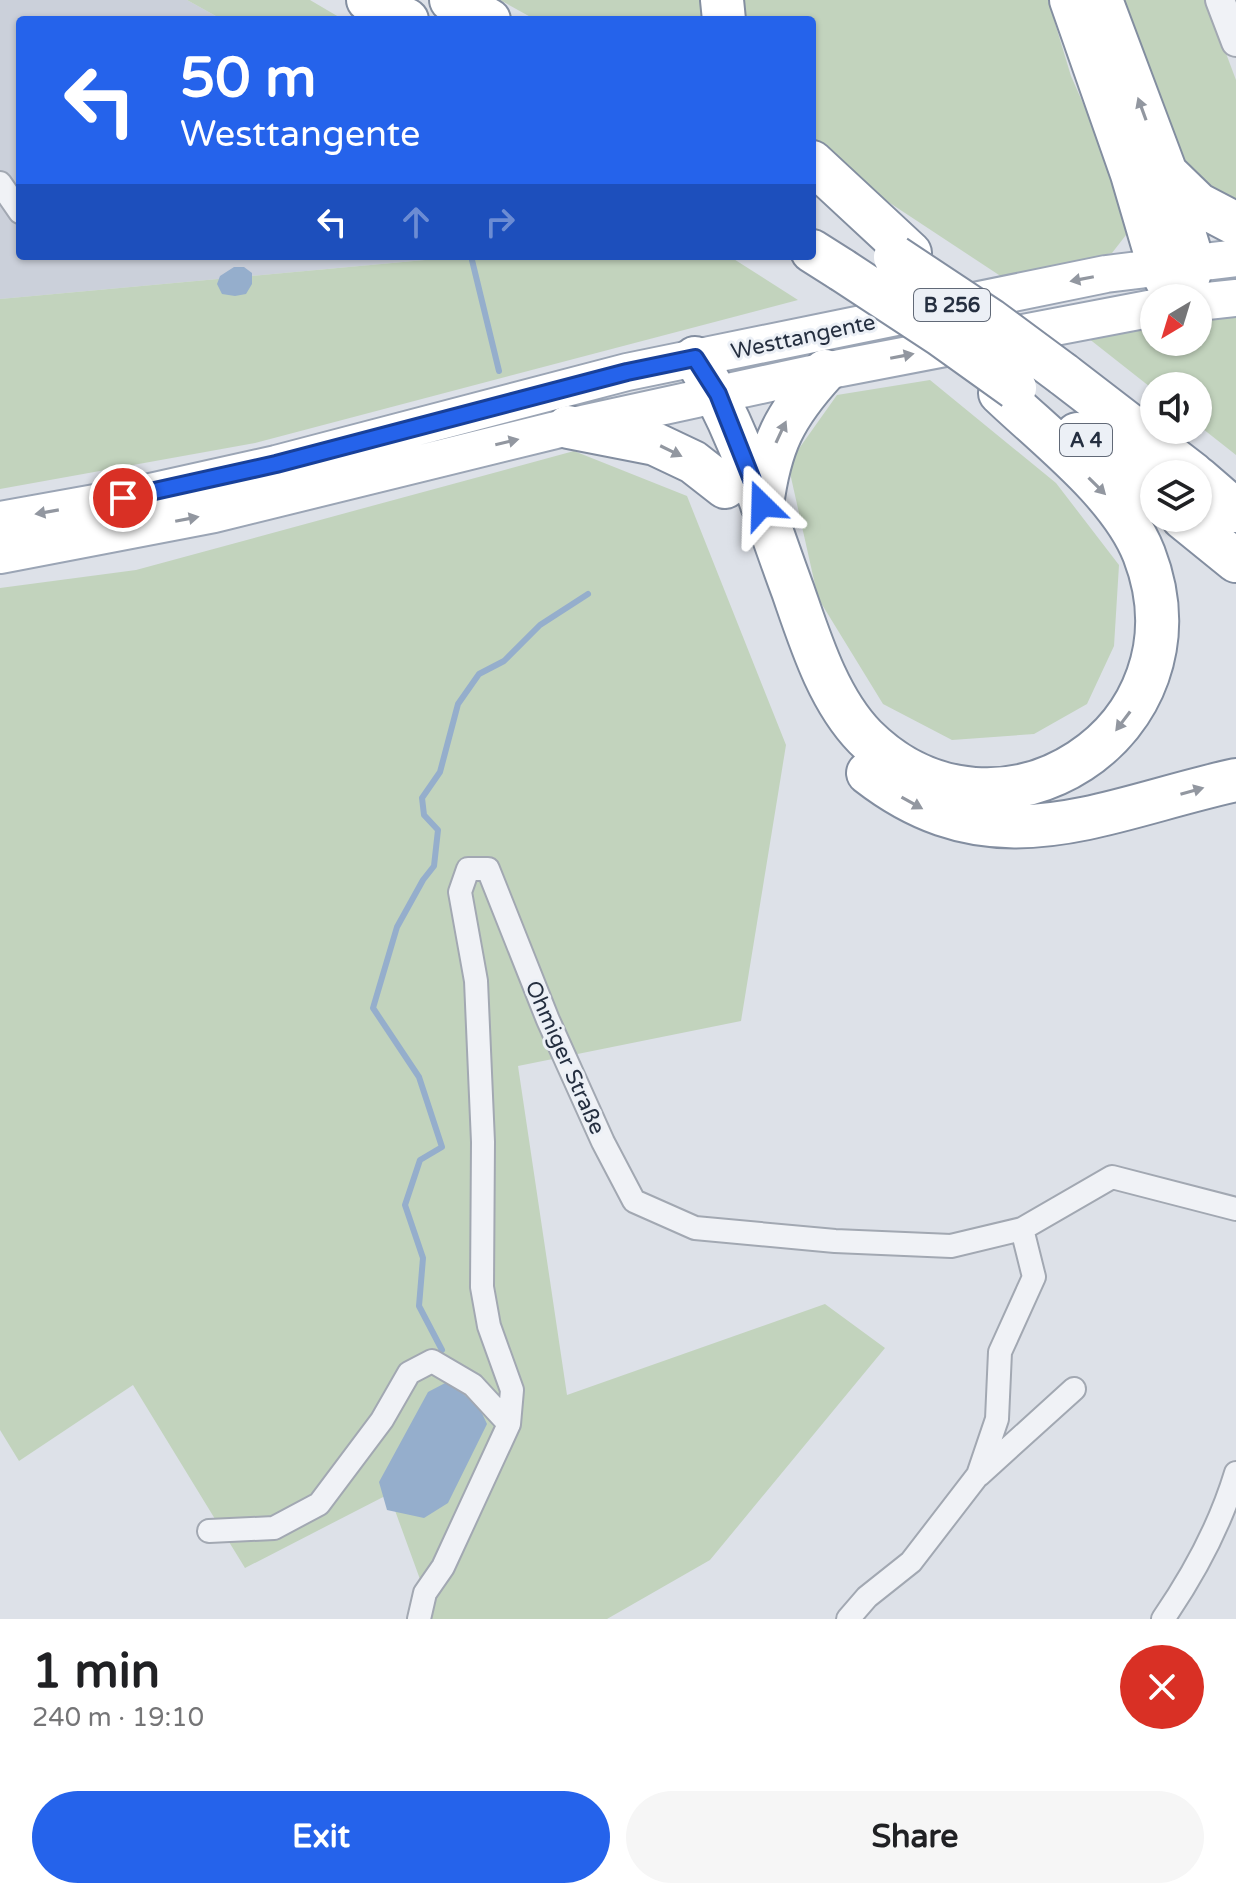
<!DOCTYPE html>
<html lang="en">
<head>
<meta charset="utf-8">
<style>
  :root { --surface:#fff; --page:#f6f6f6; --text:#202124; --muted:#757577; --accent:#2563eb }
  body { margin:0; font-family:"Varela Round",sans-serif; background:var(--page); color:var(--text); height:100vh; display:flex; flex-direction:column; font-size:30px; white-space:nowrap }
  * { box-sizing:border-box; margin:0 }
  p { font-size:26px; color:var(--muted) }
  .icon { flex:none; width:44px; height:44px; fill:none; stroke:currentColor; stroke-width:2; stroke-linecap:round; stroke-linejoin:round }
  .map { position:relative; height:1619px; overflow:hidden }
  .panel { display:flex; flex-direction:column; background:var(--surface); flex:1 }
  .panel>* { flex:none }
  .hud { position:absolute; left:16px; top:16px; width:800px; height:244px; border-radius:8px; box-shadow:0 2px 6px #0004; background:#2563eb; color:#fff; overflow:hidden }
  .needle { width:52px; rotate:218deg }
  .controls { position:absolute; left:1140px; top:284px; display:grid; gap:16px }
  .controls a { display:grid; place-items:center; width:72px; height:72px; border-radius:50%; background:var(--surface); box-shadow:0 2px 6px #0004; font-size:40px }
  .pin { position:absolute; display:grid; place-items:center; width:68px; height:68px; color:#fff; margin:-34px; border:4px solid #fff; border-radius:50%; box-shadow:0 2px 8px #0007 }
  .me { position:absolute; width:88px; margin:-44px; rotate:338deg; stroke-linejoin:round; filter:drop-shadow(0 0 6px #0008) }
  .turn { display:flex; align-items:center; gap:28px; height:168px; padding:0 32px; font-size:36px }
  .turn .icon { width:104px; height:104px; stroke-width:2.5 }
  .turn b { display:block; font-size:56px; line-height:68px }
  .lanes { display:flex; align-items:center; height:76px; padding:0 32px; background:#0003; justify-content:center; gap:40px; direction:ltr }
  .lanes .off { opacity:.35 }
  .round { display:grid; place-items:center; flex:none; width:84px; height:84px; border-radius:42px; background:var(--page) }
  .headline { display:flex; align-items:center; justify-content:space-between; height:136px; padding:0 32px }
  h1 { font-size:48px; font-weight:700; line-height:60px }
  .cta { display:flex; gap:16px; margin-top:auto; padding:16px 32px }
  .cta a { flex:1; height:92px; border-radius:48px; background:var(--accent); color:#fff; font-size:32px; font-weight:700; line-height:92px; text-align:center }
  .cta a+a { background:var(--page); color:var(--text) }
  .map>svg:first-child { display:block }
  .built { fill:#cbd0da }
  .green { fill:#c2d3bd }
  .water { fill:#95aecc }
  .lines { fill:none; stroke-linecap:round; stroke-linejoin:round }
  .stream { stroke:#95aecc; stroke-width:6 }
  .minor-casing { stroke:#a2a8b2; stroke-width:26 }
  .tertiary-casing { stroke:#a2a8b2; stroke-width:32 }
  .primary-casing { stroke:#9ba5b5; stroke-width:40 }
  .motorway-casing { stroke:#838ea0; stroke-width:46 }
  .minor { stroke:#f0f2f6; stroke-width:22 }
  .tertiary { stroke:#f0f2f6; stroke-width:28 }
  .primary { stroke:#fff; stroke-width:36 }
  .motorway { stroke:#fff; stroke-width:42 }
  .motorway-bridge-casing { stroke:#838ea0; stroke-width:46; stroke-linecap:butt }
  .motorway-bridge { stroke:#fff; stroke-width:42 }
  .oneway { fill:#9297a0 }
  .route-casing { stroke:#184099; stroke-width:20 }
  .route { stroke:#2563eb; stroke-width:14 }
  .labels { text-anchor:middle; stroke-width:6; stroke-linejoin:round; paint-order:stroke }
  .shield { fill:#ecf0f6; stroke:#616977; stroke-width:2 }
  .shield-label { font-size:20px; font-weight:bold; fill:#252f40 }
  .street-label { font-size:22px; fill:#252f40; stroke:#ecf0f6 }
</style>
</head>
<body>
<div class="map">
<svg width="1236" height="1619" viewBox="0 0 1236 1619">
  <rect width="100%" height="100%" fill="#dde1e8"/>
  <!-- built -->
  <path class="built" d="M 0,0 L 187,0 L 223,20 L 20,20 L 20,256 L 468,256 L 0,299 Z"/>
  <!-- green -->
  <path class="green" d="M 187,0 L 310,0 L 344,20 L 223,20 Z
    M 500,0 L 714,0 L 716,20 L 536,20 Z
    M 737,0 L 1048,0 L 1071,76 L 1133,217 L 1126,235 L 1112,253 L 1002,277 L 855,180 L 812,140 L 812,20 L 742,20 Z
    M 1115,0 L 1206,0 L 1236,80 L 1236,209 L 1175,159 Z
    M 468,256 L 729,256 L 798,300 L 255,443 L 0,489 L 0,299 Z
    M 1236,315 L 1236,455 L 1198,425 L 1198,386 L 1154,386 L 1154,390 L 1088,338 L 1154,328 L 1154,342 L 1198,342 L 1198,321 Z
    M 930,380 L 1056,483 L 1119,565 L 1114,646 L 1087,704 L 1034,734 L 952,740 L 883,704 L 818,598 L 788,464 L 837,395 Z
    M 574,451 L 687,496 L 786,745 L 741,1021 L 518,1066 L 567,1395 L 825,1304 L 885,1348 L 710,1560 L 607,1619 L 421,1619 L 425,1593 L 389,1494 L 245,1568 L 133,1385 L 19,1461 L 0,1430 L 0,588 L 136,570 Z"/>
  <!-- water -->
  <path class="water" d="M 234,267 L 244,267 L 252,273 L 252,284 L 246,294 L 235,296 L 222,294 L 217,284 L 220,276 Z
    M 449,1381 L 480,1409 L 487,1424 L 448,1503 L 424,1518 L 387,1510 L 379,1482 L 428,1392 Z"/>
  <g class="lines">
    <!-- stream -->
    <path class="stream" d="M 471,256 L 499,371
      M 442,1350 L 419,1306 L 423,1258 L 405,1205 L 420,1160 L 442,1147 L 419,1077 L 373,1008 L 397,927 L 423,880 L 434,866 L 438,830 L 424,815 L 422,798 L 440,772 L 458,704 L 479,674 L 504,661 L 540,625 L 588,594"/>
    <defs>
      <path id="minor" d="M 0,183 L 20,212
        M 979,1475 L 1074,1389
        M 209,1531 L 274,1528 L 319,1504 L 382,1420 L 409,1373 L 432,1361 L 473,1385 L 509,1424 L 512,1390 L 489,1326 L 482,1287 L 483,1142 L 476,981 L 460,892 L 468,869 L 488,869 L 548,1020 L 603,1142 L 634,1201 L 695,1228 L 835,1241 L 951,1246 L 1022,1229 L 1112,1177 L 1236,1209
        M 419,1619 L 425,1593 L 443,1567 L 509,1424
        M 848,1619 L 867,1597 L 911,1562 L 978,1475 L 997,1419 L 1000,1352 L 1034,1277 L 1022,1229
        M 1163,1619 C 1194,1574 1220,1526 1236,1473"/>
      <path id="tertiary" d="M 1220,0 L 1236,42"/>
      <path id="primary" d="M 1198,302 L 1236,298
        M 0,520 L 123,498 L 276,464 L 627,372 L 1106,274 L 1236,258
        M 0,555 L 214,514 L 568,427 L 825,371 L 1154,308"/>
      <path id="motorway" d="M 368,0 L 407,20
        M 451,0 L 489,20
        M 722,0 L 724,20
        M 1071,0 L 1132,174 L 1159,266 L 1176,298
        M 1101,0 L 1166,173 L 1193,262 L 1182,298
        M 812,162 L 910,253
        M 1166,173 L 1198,204 L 1236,224
        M 812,251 L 842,270
        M 695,358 C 740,429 764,513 793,591 C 810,640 828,699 865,737 C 998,869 1212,730 1144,554 C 1120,493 1047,438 1000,393
        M 1063,374 L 1193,474
        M 568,427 L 655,444 L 693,462 L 725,487
        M 1077,434 L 1154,494
        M 1198,478 L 1236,511
        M 762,505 C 770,445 784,416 825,371
        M 1183,518 L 1236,561
        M 868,773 C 994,871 1100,810 1236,780"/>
    </defs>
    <!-- minor casing -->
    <use href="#minor" class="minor-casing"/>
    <!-- tertiary casing -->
    <use href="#tertiary" class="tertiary-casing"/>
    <!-- primary casing -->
    <use href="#primary" class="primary-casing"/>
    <!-- motorway casing -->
    <use href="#motorway" class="motorway-casing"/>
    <!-- minor -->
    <use href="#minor" class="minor"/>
    <!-- tertiary -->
    <use href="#tertiary" class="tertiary"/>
    <!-- primary -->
    <use href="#primary" class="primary"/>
    <!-- motorway -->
    <use href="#motorway" class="motorway"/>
    <defs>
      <path id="motorway-bridge" d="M 895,257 L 990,320 L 1063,374
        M 842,270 L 941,335 L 1015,388"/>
    </defs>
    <!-- motorway-bridge casing -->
    <use href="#motorway-bridge" class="motorway-bridge-casing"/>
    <!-- motorway-bridge -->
    <use href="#motorway-bridge" class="motorway-bridge"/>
  </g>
  <!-- one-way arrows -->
  <defs><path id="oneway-solid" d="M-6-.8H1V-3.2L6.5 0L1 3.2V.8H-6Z" transform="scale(2)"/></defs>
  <g class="oneway">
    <use href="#oneway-solid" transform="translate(1142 109) rotate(-110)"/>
    <use href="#oneway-solid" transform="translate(1082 279) rotate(169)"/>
    <use href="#oneway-solid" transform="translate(902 356) rotate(-11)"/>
    <use href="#oneway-solid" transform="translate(781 432) rotate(-65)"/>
    <use href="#oneway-solid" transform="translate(507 442) rotate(-13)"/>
    <use href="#oneway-solid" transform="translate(671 451) rotate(26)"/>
    <use href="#oneway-solid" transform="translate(1097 486) rotate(45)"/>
    <use href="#oneway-solid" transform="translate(47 512) rotate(170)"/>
    <use href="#oneway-solid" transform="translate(187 519) rotate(-11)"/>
    <use href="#oneway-solid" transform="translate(1123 721) rotate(127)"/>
    <use href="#oneway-solid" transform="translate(1192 791) rotate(-16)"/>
    <use href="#oneway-solid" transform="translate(912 803) rotate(29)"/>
  </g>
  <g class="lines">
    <defs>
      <path id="route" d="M 123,498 L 276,464 L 627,372 L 695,358 L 718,394 L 762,505"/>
    </defs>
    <!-- route casing -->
    <use href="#route" class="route-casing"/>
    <!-- route -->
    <use href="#route" class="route"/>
  </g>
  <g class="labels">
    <!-- shield labels -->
    <g class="shield">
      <rect x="914" y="289" width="76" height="32" rx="6"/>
      <rect x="1060" y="424" width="52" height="32" rx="6"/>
    </g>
    <g class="shield-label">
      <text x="952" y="312">B 256</text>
      <text x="1086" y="447">A 4</text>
    </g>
    <!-- street labels -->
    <g class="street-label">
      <text transform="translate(803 336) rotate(-12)" y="8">Westtangente</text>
      <text transform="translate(566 1057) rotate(66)" y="8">Ohmiger Straße</text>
    </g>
  </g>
</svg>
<div class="controls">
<a><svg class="needle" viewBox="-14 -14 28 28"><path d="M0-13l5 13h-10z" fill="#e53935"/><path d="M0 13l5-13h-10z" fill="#757577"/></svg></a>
<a><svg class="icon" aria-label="sound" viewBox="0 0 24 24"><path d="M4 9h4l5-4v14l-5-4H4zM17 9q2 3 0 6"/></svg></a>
<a><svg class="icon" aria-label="layers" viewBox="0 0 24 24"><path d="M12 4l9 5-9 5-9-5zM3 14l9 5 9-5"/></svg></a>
</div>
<div class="pin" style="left:123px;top:498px;background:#d93025"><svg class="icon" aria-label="arrive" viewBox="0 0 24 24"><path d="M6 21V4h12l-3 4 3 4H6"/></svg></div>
<svg class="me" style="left:762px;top:505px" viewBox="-20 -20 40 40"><path d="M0-17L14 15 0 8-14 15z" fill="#2563eb" stroke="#fff" stroke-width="4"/></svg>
<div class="hud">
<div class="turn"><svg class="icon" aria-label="left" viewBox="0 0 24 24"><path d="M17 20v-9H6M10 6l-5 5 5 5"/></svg><div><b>50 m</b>Westtangente</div></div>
<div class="lanes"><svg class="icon" aria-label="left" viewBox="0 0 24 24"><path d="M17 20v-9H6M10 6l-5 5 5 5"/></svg><svg class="icon off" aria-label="ahead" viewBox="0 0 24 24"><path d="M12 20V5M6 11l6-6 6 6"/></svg><svg class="icon off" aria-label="right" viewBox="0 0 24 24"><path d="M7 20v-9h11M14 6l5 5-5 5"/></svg></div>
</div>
</div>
<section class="panel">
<div class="headline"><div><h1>1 min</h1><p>240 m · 19:10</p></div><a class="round" style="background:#d93025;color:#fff"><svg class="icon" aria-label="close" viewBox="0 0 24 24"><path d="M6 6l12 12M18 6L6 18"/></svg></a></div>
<div class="cta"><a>Exit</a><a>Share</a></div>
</section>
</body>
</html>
